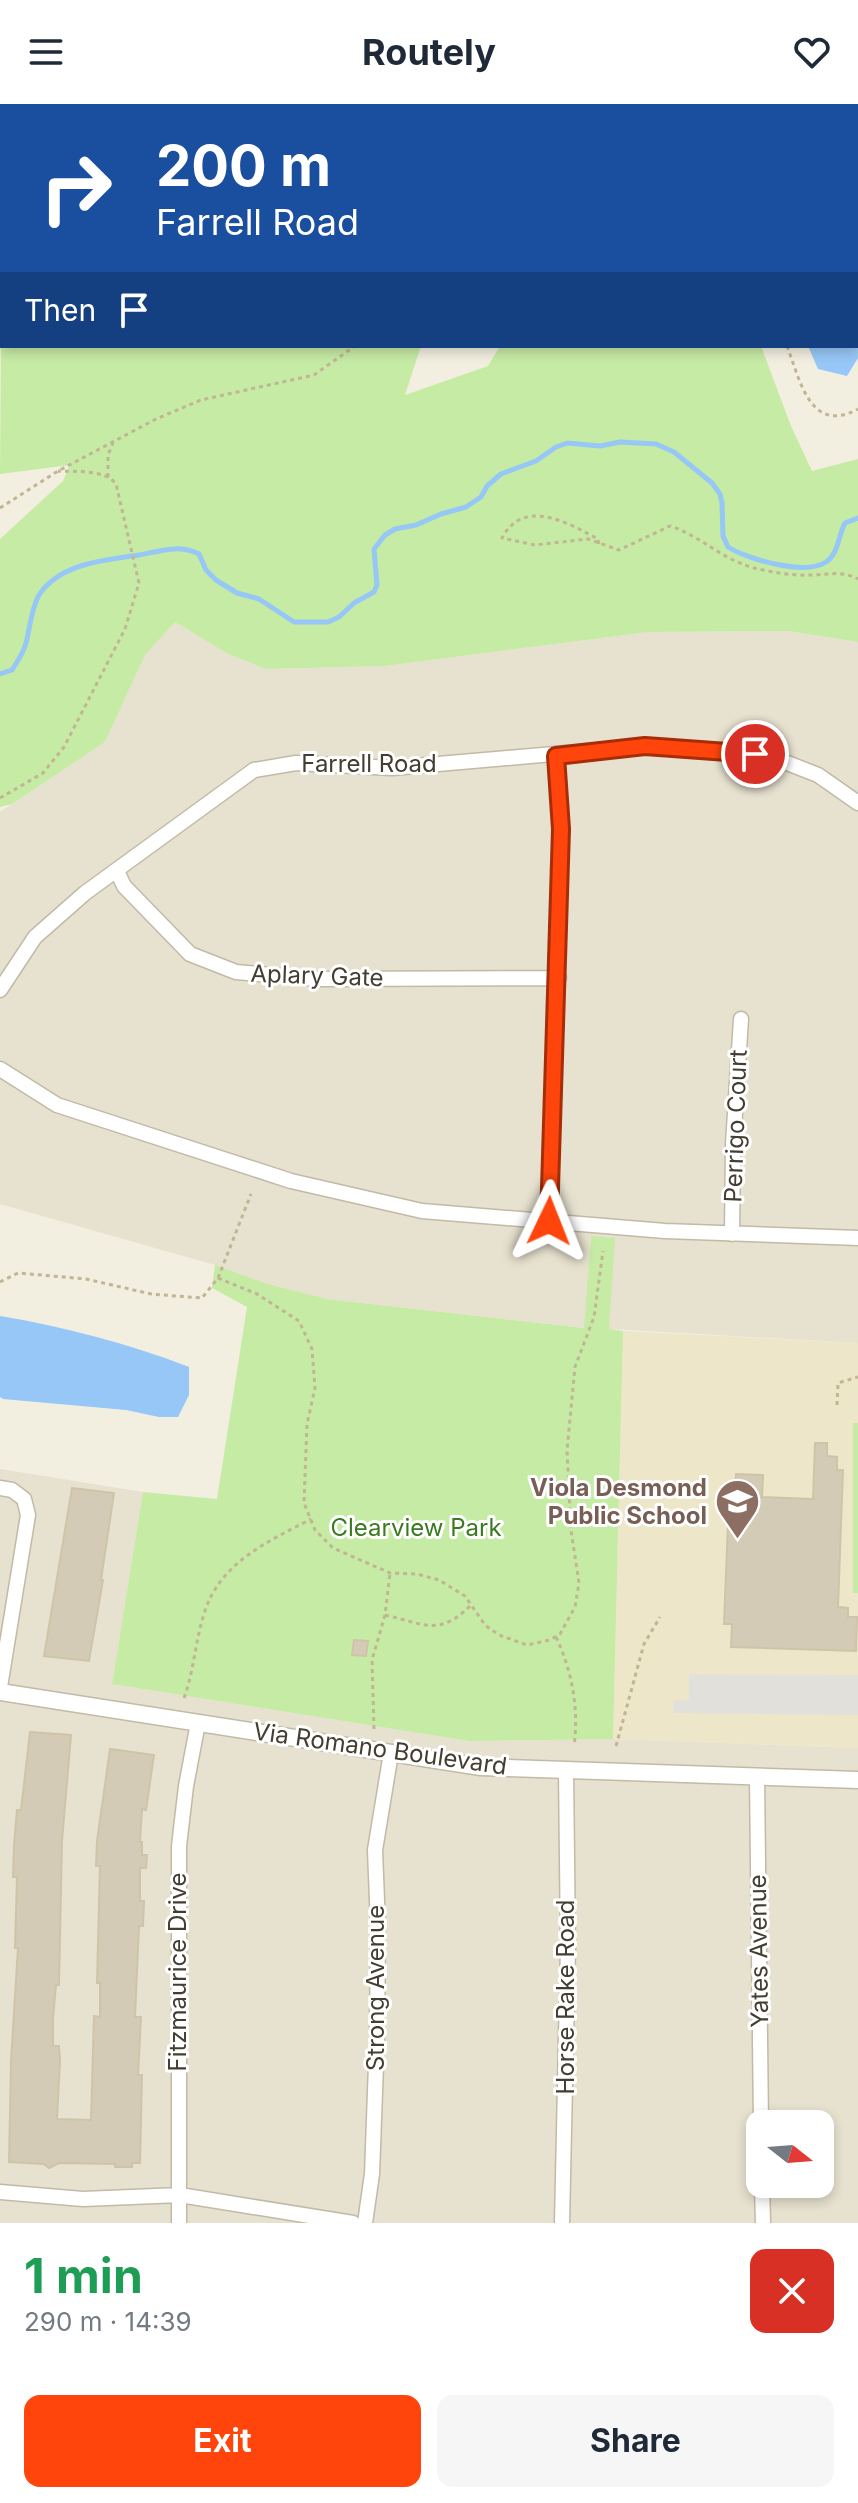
<!DOCTYPE html>
<html lang="en">
<head>
<meta charset="utf-8">
<style>
  :root { --surface:#fff; --page:#f6f6f7; --text:#1f2937; --muted:#747a83; --accent:#ff450b }
  body { margin:0; font-family:Inter,sans-serif; background:var(--page); color:var(--text); height:100vh; display:flex; flex-direction:column; font-size:30px; white-space:nowrap }
  * { box-sizing:border-box; margin:0 }
  p { font-size:26px; color:var(--muted) }
  .icon { flex:none; width:44px; height:44px; fill:none; stroke:currentColor; stroke-width:2; stroke-linecap:round; stroke-linejoin:round }
  .map { position:relative; height:2119px; overflow:hidden }
  .panel { display:flex; flex-direction:column; background:var(--surface); flex:1 }
  .panel>* { flex:none }
  .hud { position:absolute; left:0px; top:0px; width:858px; height:244px; box-shadow:0 4px 12px #0003; background:#1a4fa0; color:#fff; overflow:hidden }
  .needle { width:52px; rotate:107deg }
  .buttons { position:absolute; left:746px; top:2006px; display:grid; gap:16px }
  .buttons a { display:grid; place-items:center; width:88px; height:88px; border-radius:16px; background:var(--surface); box-shadow:0 4px 12px #0003; font-size:40px }
  .pin { position:absolute; display:grid; place-items:center; width:68px; height:68px; color:#fff; margin:-34px; border:4px solid #fff; border-radius:50%; box-shadow:0 2px 8px #0007 }
  .me { position:absolute; width:88px; margin:-44px; rotate:2deg; stroke-linejoin:round; filter:drop-shadow(0 0 6px #0008) }
  .turn { display:flex; align-items:center; gap:28px; height:168px; padding:0 24px; font-size:36px }
  .turn .icon { width:104px; height:104px; stroke-width:2.5 }
  .turn b { display:block; font-size:56px; line-height:68px }
  .then { display:flex; align-items:center; height:76px; padding:0 24px; background:#0003; gap:16px; font-size:30px }
  .round { display:grid; place-items:center; flex:none; width:84px; height:84px; border-radius:16px; background:var(--page) }
  .summary { display:flex; align-items:center; justify-content:space-between; height:136px; padding:0 24px }
  h1 { font-size:48px; font-weight:700; line-height:60px; color:#1e9e55 }
  .action { display:flex; gap:16px; margin-top:auto; padding:16px 24px }
  .action a { flex:1; height:92px; border-radius:16px; background:var(--accent); color:#fff; font-size:32px; font-weight:700; line-height:92px; text-align:center }
  .action a+a { background:var(--page); color:var(--text) }
  header { display:flex; justify-content:space-between; align-items:center; height:104px; padding:0 24px; background:var(--surface); font-size:36px; font-weight:700 }
  .map>svg:first-child { display:block }
  .residential { fill:#e7e1cf; fill-rule:evenodd }
  .education { fill:#ede6c9 }
  .green { fill:#c6eba5 }
  .parking { fill:#e2e0db }
  .water { fill:#96c7f6 }
  .lines { fill:none; stroke-linecap:round; stroke-linejoin:round }
  .stream { stroke:#96c7f6; stroke-width:5 }
  .building { fill:#d4cbb6; stroke:#d0c4a8; stroke-width:2 }
  .minor-casing { stroke:#c1baa6; stroke-width:17 }
  .tertiary-casing { stroke:#c1baa6; stroke-width:19 }
  .path { stroke:#c1b593; stroke-width:3; stroke-dasharray:4 4; stroke-linecap:butt }
  .minor { stroke:#fff; stroke-width:14 }
  .tertiary { stroke:#fff; stroke-width:16 }
  .route-casing { stroke:#a62d07; stroke-width:20 }
  .route { stroke:#ff450b; stroke-width:14 }
  .labels { text-anchor:middle; stroke-width:6; stroke-linejoin:round; paint-order:stroke }
  .street-label { font-size:24px; fill:#443e32; stroke:#fff }
  .education-label { font-size:24px; font-weight:bold; fill:#785e54; stroke:#fff; text-anchor:end }
  .park-label { font-size:24px; fill:#3b7a21; stroke:#fff }
</style>
</head>
<body>
<header><svg class="icon" aria-label="menu" viewBox="0 0 24 24"><path d="M4 6h16M4 12h16M4 18h16"/></svg>Routely<svg class="icon" aria-label="heart" viewBox="0 0 24 24"><path d="M12 20l-8-8c-3-5 5-10 8-4 3-6 11-1 8 4z"/></svg></header>
<div class="map">
<svg width="858" height="2119" viewBox="0 0 858 2119">
  <rect width="100%" height="100%" fill="#f2efe1"/>
  <!-- residential -->
  <path class="residential" d="M 175,518 L 228,550 L 266,565 L 385,562 L 647,528 L 789,527 L 858,538 L 858,1239 L 609,1225 L 614,1134 L 591,1133 L 585,1224 L 325,1195 L 268,1180 L 215,1161 L 0,1100 L 0,708 L 105,638 L 145,551 Z
    M 0,1365 L 143,1388 L 112,1580 L 469,1637 L 613,1635 L 858,1644 L 858,2119 L 0,2119 ZM 760,2020 L 820,2020 L 820,2080 L 760,2080 Z"/>
  <!-- education -->
  <path class="education" d="M 623,1227 L 858,1239 L 858,1644 L 613,1635 Z"/>
  <!-- green -->
  <path class="green" d="M 0,0 L 549,0 L 2,2 L 2,33 Z
    M 2,108 L 2,242 L 421,242 L 405,291 L 488,262 L 500,242 L 761,242 L 791,322 L 812,367 L 858,355 L 858,538 L 789,527 L 648,528 L 385,562 L 266,565 L 228,550 L 175,518 L 145,551 L 105,638 L 12,700 L 0,703 L 0,435 L 63,377 L 70,361 L 0,370 Z
    M 591,1132 L 615,1134 L 609,1225 L 623,1227 L 613,1635 L 469,1637 L 112,1580 L 143,1388 L 217,1395 L 247,1203 L 212,1184 L 215,1161 L 268,1180 L 326,1195 L 584,1224 Z
    M 853,1319 L 858,1319 L 858,1489 L 853,1489 Z"/>
  <!-- parking -->
  <path class="parking" d="M 689,1570 L 858,1571 L 858,1611 L 673,1609 L 674,1596 L 689,1596 Z"/>
  <!-- water -->
  <path class="water" d="M 856,151 L 858,254 L 847,272 L 818,265 L 808,242 L 856,242 Z
    M 0,1212 C 65,1223 127,1239 189,1263 L 189,1291 L 178,1313 L 159,1313 L 126,1306 L 3,1295 L 0,1293 Z"/>
  <g class="lines">
    <!-- stream -->
    <path class="stream" d="M 0,570 L 12,566 C 17,558 24,548 26,539 C 30,524 31,505 39,491 C 60,459 106,456 139,451 C 161,447 178,440 199,450 L 206,466 L 216,476 L 237,489 L 259,495 L 294,518 L 328,518 L 339,513 L 354,499 L 374,488 L 377,481 L 374,445 L 385,431 L 395,425 L 416,421 L 441,410 L 466,403 L 481,393 L 487,382 L 501,370 L 536,357 L 556,343 L 567,339 L 600,342 L 620,338 L 656,340 L 674,348 L 712,379 L 720,390 L 722,399 L 723,432 L 728,443 C 747,455 805,472 826,458 C 839,449 838,432 845,419 L 858,414"/>
  </g>
  <!-- building -->
  <path class="building" d="M 815,1339 L 827,1339 L 827,1352 L 837,1353 L 837,1366 L 843,1366 L 838,1503 L 848,1504 L 848,1513 L 857,1513 L 856,1547 L 731,1543 L 732,1520 L 724,1520 L 729,1393 L 735,1393 L 736,1370 L 763,1371 L 762,1393 L 813,1395 Z
    M 72,1384 L 114,1389 L 101,1476 L 103,1476 L 89,1557 L 44,1552 Z
    M 354,1536 L 368,1537 L 366,1552 L 352,1551 Z
    M 30,1628 L 71,1631 L 62,1737 L 59,1881 L 56,1881 L 53,1914 L 53,1942 L 59,1942 L 60,1956 L 57,2015 L 91,2016 L 94,1912 L 100,1913 L 100,1879 L 97,1879 L 100,1762 L 96,1762 L 97,1737 L 110,1645 L 154,1651 L 146,1706 L 142,1705 L 140,1738 L 142,1738 L 142,1751 L 147,1751 L 146,1764 L 140,1764 L 140,1797 L 144,1797 L 143,1822 L 139,1822 L 135,1913 L 141,1913 L 138,1971 L 142,1971 L 140,2059 L 132,2059 L 132,2063 L 115,2063 L 115,2060 L 59,2059 L 49,2064 L 44,2060 L 9,2058 L 11,1957 L 18,1844 L 15,1844 L 17,1773 L 13,1773 L 14,1741 L 17,1706 L 21,1706 Z"/>
  <g class="lines">
    <defs>
      <path id="minor" d="M 816,0 L 816,2
        M 856,48 L 858,50
        M 117,767 L 124,782 L 190,850 L 236,868 L 318,875 L 559,874
        M 0,886 L 35,833 L 85,789 L 254,666 L 296,659 L 392,664 L 645,642 L 772,653 L 818,671 L 858,699
        M 0,965 L 57,1001 L 291,1077 L 422,1107 L 665,1127 L 858,1134
        M 549,1117 L 561,725 L 556,652
        M 732,1130 L 733,1040 L 741,915
        M 0,1384 L 12,1386 L 24,1395 L 28,1411 L 0,1583
        M 757,1673 L 761,2020
        M 762,2080 L 763,2119
        M 0,2088 L 83,2095 L 180,2091 L 353,2119
        M 179,2119 L 179,1742 L 186,1682 L 198,1619
        M 365,2119 L 372,2070 L 377,1933 L 378,1822 L 375,1746 L 391,1649
        M 562,2119 L 568,1842 L 566,1667"/>
      <path id="tertiary" d="M 0,1588 L 481,1663 L 858,1676"/>
    </defs>
    <!-- minor casing -->
    <use href="#minor" class="minor-casing"/>
    <!-- tertiary casing -->
    <use href="#tertiary" class="tertiary-casing"/>
    <!-- path -->
    <path class="path" d="M 392,0 L 396,2
      M 487,0 L 488,2
      M 646,0 L 648,2
      M 378,2 L 379,0
      M 454,2 L 455,0
      M 546,2 L 548,0
      M 0,164 L 2,162
      M 787,242 C 800,276 810,331 858,305
      M 108,373 L 108,351 L 113,339
      M 0,404 L 58,367 L 156,315 L 201,296 L 314,271 L 355,242
      M 599,440 L 598,435 C 568,419 524,393 502,434 L 535,441 L 588,435 L 619,446 L 670,422 C 701,432 721,455 754,464 C 771,468 792,472 810,471 C 828,471 841,466 858,475
      M 0,694 L 43,669 L 64,643 L 125,525 L 139,479 L 116,380 C 105,365 75,368 58,367
      M 218,1174 L 257,1190 L 299,1217 L 312,1245 L 315,1284 L 307,1320 L 304,1399 L 315,1426 L 333,1444 L 390,1469 L 417,1470 L 439,1476 L 465,1492 L 485,1521 L 499,1531 L 527,1541 L 550,1536 L 560,1530 L 575,1503 L 579,1479 L 571,1426 L 567,1346 L 575,1263 L 594,1213 L 603,1147
      M 0,1178 L 18,1169 L 86,1175 L 151,1190 L 202,1194 L 218,1174 L 251,1090
      M 837,1301 L 838,1279 L 858,1273
      M 385,1511 C 425,1520 439,1533 471,1501
      M 556,1533 C 572,1567 579,1604 574,1642
      M 184,1594 C 194,1567 195,1538 204,1510 C 219,1459 267,1438 311,1415
      M 374,1625 L 372,1556 L 385,1511 L 390,1469
      M 616,1642 L 644,1540 L 660,1513"/>
    <!-- minor -->
    <use href="#minor" class="minor"/>
    <!-- tertiary -->
    <use href="#tertiary" class="tertiary"/>
  </g>
  <g class="lines">
    <defs>
      <path id="route" d="M 549,1117 L 561,725 L 556,652 L 645,642 L 755,650"/>
    </defs>
    <!-- route casing -->
    <use href="#route" class="route-casing"/>
    <!-- route -->
    <use href="#route" class="route"/>
  </g>
  <!-- icons -->
  <defs>
    <symbol id="school-pin" viewBox="-11 -11 22 30"><path d="M0 17L-7.5 6A9.5 9.5 0 1 1 7.5 6Z" fill="#8d6e63" stroke="#fff"/><path d="M0-5L7-2L0 1L-7-2ZM-4 1L0 2.5L4 1V4Q0 6-4 4Z" fill="#fff"/></symbol>
  </defs>
  <g fill-rule="evenodd">
    <use href="#school-pin" x="712" y="1372" width="51" height="69"/>
  </g>
  <g class="labels">
    <!-- street labels -->
    <g class="street-label">
      <text x="369" y="668">Farrell Road</text>
      <text transform="translate(317 872) rotate(2)" y="8">Aplary Gate</text>
      <text transform="translate(736 1022) rotate(-88)" y="8">Perrigo Court</text>
      <text transform="translate(380 1645) rotate(8)" y="8">Via Romano Boulevard</text>
      <text transform="translate(759 1847) rotate(-91)" y="8">Yates Avenue</text>
      <text transform="translate(178 1868) rotate(-90)" y="8">Fitzmaurice Drive</text>
      <text transform="translate(376 1884) rotate(-90)" y="8">Strong Avenue</text>
      <text transform="translate(566 1893) rotate(-90)" y="8">Horse Rake Road</text>
    </g>
    <!-- education labels -->
    <g class="education-label">
      <text x="707" y="1392">Viola Desmond<tspan x="707" dy="28">Public School</tspan></text>
    </g>
    <!-- park labels -->
    <g class="park-label">
      <text x="416" y="1432">Clearview Park</text>
    </g>
  </g>
</svg>
<div class="buttons">
<a><svg class="needle" viewBox="-14 -14 28 28"><path d="M0-13l5 13h-10z" fill="#e53935"/><path d="M0 13l5-13h-10z" fill="#747a83"/></svg></a>
</div>
<div class="pin" style="left:755px;top:650px;background:#d93025"><svg class="icon" aria-label="arrive" viewBox="0 0 24 24"><path d="M6 21V4h12l-3 4 3 4H6"/></svg></div>
<svg class="me" style="left:549px;top:1117px" viewBox="-20 -20 40 40"><path d="M0-17L14 15 0 8-14 15z" fill="#ff450b" stroke="#fff" stroke-width="4"/></svg>
<div class="hud">
<div class="turn"><svg class="icon" aria-label="right" viewBox="0 0 24 24"><path d="M7 20v-9h11M14 6l5 5-5 5"/></svg><div><b>200 m</b>Farrell Road</div></div>
<div class="then">Then<svg class="icon" aria-label="arrive" viewBox="0 0 24 24"><path d="M6 21V4h12l-3 4 3 4H6"/></svg></div>
</div>
</div>
<section class="panel">
<div class="summary"><div><h1>1 min</h1><p>290 m · 14:39</p></div><a class="round" style="background:#d93025;color:#fff"><svg class="icon" aria-label="close" viewBox="0 0 24 24"><path d="M6 6l12 12M18 6L6 18"/></svg></a></div>
<div class="action"><a>Exit</a><a>Share</a></div>
</section>
</body>
</html>
